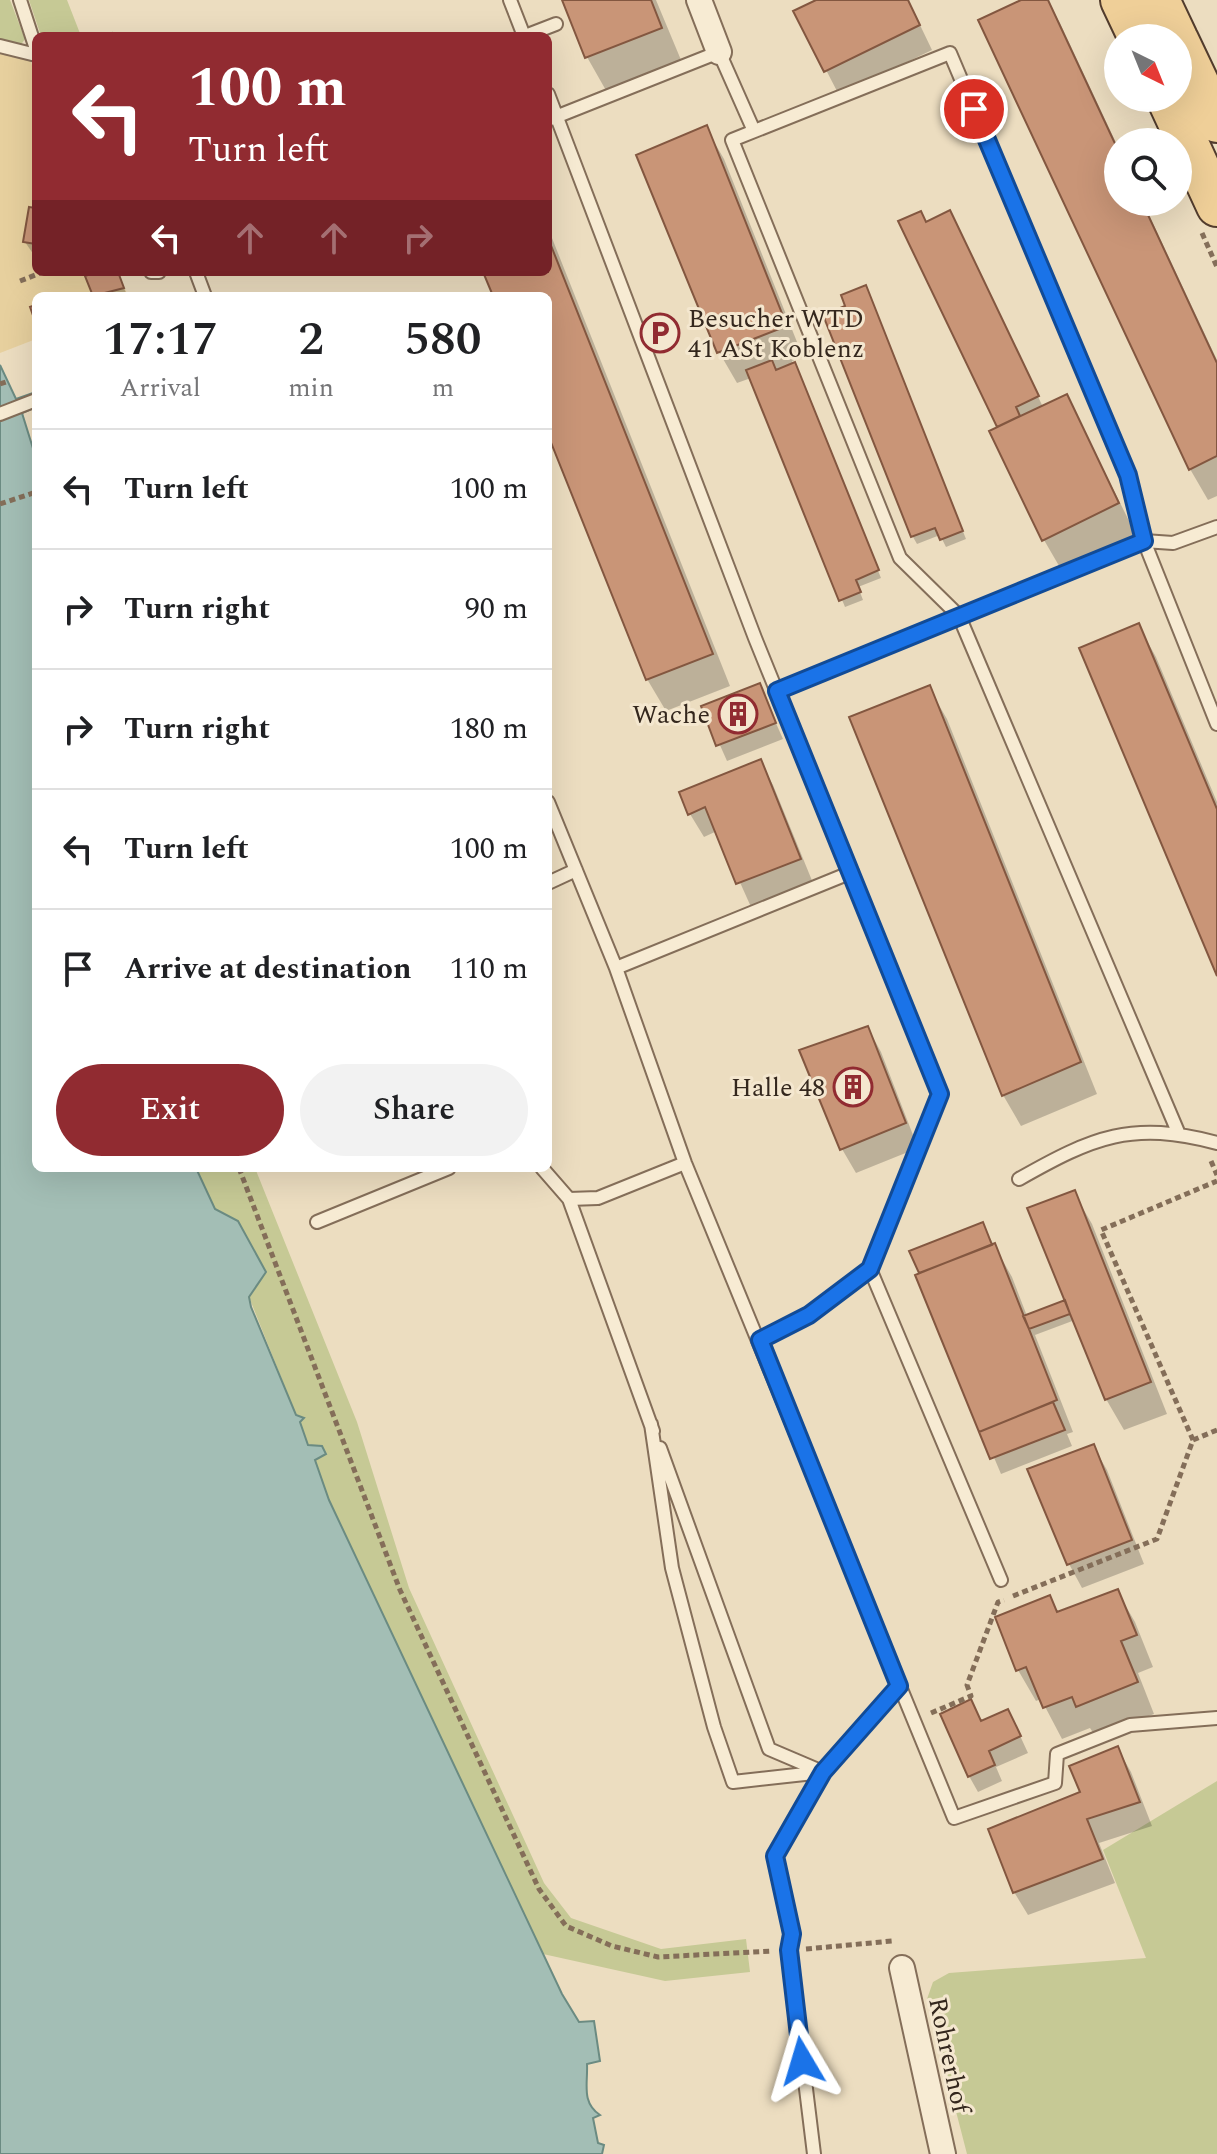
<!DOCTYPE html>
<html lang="en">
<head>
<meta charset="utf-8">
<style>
  :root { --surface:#fff; --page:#f2f2f2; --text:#202124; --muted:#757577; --line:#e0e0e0; --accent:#912b31 }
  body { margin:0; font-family:Spectral,serif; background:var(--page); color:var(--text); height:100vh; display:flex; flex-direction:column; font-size:30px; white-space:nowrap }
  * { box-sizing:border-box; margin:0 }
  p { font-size:26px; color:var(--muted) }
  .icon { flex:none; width:44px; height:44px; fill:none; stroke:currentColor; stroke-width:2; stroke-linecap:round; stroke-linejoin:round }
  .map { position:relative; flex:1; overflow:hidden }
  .details { position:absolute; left:32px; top:292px; width:520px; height:880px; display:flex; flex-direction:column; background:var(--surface); border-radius:12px; box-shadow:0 8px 32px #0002 }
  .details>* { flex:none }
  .guide { position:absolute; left:32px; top:32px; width:520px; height:244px; border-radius:12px; box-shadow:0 8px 32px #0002; background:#912b31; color:#fff; overflow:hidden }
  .needle { width:52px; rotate:137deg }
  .controls { position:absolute; left:1104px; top:24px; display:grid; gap:16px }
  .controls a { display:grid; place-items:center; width:88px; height:88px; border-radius:50%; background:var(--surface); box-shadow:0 8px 32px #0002; font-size:40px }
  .pin { position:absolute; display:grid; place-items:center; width:68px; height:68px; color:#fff; margin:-34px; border:4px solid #fff; border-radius:50%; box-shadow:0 2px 8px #0007 }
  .me { position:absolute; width:88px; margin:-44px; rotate:353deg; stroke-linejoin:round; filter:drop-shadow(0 0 6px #0008) }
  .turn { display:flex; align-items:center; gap:28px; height:168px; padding:0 24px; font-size:36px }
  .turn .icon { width:104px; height:104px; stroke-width:2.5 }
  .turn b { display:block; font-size:56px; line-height:68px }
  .lanes { display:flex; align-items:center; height:76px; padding:0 24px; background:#0003; justify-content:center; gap:40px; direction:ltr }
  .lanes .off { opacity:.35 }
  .eta { display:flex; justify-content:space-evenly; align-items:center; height:136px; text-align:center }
  .eta b { font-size:48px; font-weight:600; line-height:56px }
  .primary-button { display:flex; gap:16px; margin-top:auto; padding:16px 24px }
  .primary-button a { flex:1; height:92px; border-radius:48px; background:var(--accent); color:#fff; font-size:32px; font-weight:600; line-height:92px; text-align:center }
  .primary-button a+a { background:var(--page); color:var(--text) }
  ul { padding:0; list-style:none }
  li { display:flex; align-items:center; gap:24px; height:120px; padding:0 24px; border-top:2px solid var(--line) }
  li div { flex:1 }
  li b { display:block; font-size:30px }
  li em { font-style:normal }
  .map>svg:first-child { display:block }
  .green { fill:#c6c995 }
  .sand { fill:#e7d09e }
  .water { fill:#a3beb5; stroke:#6b8b82; stroke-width:2 }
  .shadow { fill:#0003 }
  .building { fill:#c99577; stroke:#835740; stroke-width:2 }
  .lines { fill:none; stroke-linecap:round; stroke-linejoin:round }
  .lane-casing { stroke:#846e59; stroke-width:16 }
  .street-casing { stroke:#846e59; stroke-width:28 }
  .primary-casing { stroke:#523c2d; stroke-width:44 }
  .path { stroke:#846e59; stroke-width:5; stroke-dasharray:6 4; stroke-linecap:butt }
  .lane { stroke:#f7ebd3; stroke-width:12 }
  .street { stroke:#f7ebd3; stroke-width:24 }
  .primary { stroke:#efcf98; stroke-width:40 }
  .route-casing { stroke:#114b97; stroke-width:20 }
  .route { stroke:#1a73e8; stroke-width:14 }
  .labels { text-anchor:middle; stroke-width:6; stroke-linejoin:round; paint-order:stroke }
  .poi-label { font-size:26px; fill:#34271d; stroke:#f4e7cf; text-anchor:end }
  .street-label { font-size:26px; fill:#34271d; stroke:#f4e7cf }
</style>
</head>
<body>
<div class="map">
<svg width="1217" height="2154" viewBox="0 0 1217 2154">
  <rect width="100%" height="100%" fill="#ecddc0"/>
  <!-- green -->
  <path class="green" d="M 0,0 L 10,0 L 25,39 L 20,46 L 0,40 Z
    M 29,0 L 67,0 L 81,36 L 41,36 Z
    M 196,1168 L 255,1168 L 357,1422 L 409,1588 L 544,1883 L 571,1918 L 661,1949 L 746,1939 L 750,1972 L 665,1981 L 543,1954 L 329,1500 L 315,1460 L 326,1454 L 308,1445 L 249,1297 L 266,1272 L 238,1221 L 215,1209 Z
    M 1217,1781 L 1217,2154 L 967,2154 L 927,1999 L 933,1982 L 949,1973 L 1146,1958 L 1103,1850 Z"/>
  <!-- sand -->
  <path class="sand" d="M 0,53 L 30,59 L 36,77 L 36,272 L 118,272 L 128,296 L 36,296 L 36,339 L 0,353 Z"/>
  <!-- water -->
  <path class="water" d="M 0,365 L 16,399 L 36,392 L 36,407 L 22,413 L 36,458 L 36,1168 L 196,1168 L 215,1209 L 238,1221 L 266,1272 L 249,1297 L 251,1307 L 296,1415 L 304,1418 L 300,1422 L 308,1445 L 322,1446 L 326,1454 L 315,1460 L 329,1500 L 562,1994 L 579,2022 L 594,2021 L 600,2061 L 587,2064 C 588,2084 581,2102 600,2115 L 593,2118 L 598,2143 L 604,2145 L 602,2154 L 0,2154 Z"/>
  <!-- shadow -->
  <path class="shadow" d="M 564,0 L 656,0 L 686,72 L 612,101 L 587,57 Z
    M 821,0 L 908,0 L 932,50 L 839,95 L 796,12 Z
    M 1026,0 L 1047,0 L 1060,23 L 1118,147 L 1118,202 L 1143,202 L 1217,360 L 1217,496 L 1208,500 L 1190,469 Z
    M 706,128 L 724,159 L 803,357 L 792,361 L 881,578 L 858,587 L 863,600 L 845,607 L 751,378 L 737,383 L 719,352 Z
    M 36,210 L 36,258 L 25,242 Z
    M 953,220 L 1043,407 L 1067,396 L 1136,535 L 1062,571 L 1044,540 L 1000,428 L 901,222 Z
    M 548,228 L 730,686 L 666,711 L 647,679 L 548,429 L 548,296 L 495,296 L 486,272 L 548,272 Z
    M 101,272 L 117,272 L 127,295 L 95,296 L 88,277 Z
    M 869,295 L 966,539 L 946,547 L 940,535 L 917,544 L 913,537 L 826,316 Z
    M 1138,625 L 1156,657 L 1217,802 L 1217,971 Z
    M 759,685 L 783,739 L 727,761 L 703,707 Z
    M 929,688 L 947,719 L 1097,1094 L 1021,1126 L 1003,1095 Z
    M 760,761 L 773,785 L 813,883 L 751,907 L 717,831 L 704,837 L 690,814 Z
    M 868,1028 L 881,1052 L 918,1148 L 856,1173 L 842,1149 Z
    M 1074,1193 L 1092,1224 L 1167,1414 L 1124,1430 L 1106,1399 L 1075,1320 L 1035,1335 L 1073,1432 L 1067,1434 L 1072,1446 L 1001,1474 L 917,1276 L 921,1274 L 912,1252 L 982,1224 L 1012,1277 L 1027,1316 L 1067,1302 Z
    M 1093,1446 L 1107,1470 L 1144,1564 L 1082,1588 L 1069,1564 Z
    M 1117,1591 L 1135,1622 L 1153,1667 L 1138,1673 L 1154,1714 L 1096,1737 L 1090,1728 L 1062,1739 L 1041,1699 L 1036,1701 L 1018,1670 L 1050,1598 L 1059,1614 Z
    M 982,1723 L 1016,1727 L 1028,1753 L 996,1767 L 1002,1781 L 978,1792 L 969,1776 Z
    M 1118,1749 L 1131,1772 L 1152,1826 L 1099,1843 L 1115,1883 L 1028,1915 L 1014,1892 Z"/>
  <!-- building -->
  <path class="building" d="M 562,0 L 651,0 L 662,28 L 585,58 Z
    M 816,0 L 908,0 L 920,25 L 824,72 L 793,11 Z
    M 1021,0 L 1048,0 L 1118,150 L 1118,202 L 1142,202 L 1217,363 L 1217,456 L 1189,470 L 978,20 Z
    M 707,125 L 787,326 L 717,353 L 636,155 Z
    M 29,207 L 36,208 L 36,244 L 23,242 Z
    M 950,210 L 1039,396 L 1016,407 L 1020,416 L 997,427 L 898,221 L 921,211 L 926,222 Z
    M 548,238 L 713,654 L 646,680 L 548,435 L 548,296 L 493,296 L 483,272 L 548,272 Z
    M 96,272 L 118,272 L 124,288 L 93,296 L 85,276 Z
    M 866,285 L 963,531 L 940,540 L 935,528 L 911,537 L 823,315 L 845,306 L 841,295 Z
    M 36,305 L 36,324 L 30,307 Z
    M 772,360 L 776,370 L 795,362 L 879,570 L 856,580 L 861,592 L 839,601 L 746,370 Z
    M 1067,394 L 1119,503 L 1042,541 L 989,431 Z
    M 1139,623 L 1217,809 L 1217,976 L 1079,648 Z
    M 760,683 L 776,723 L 716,746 L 701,706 Z
    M 930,685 L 1081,1062 L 1002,1096 L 849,717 Z
    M 761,759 L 801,859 L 736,884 L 705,807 L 688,815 L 679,792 Z
    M 868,1026 L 906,1123 L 840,1150 L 799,1050 Z
    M 1075,1190 L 1151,1382 L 1105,1400 L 1027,1208 Z
    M 983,1222 L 992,1245 L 919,1273 L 909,1251 Z
    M 995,1243 L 1057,1400 L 979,1432 L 915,1275 Z
    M 1065,1300 L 1070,1314 L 1029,1329 L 1023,1316 Z
    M 1053,1402 L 1065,1430 L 990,1459 L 979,1432 Z
    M 1094,1444 L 1132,1540 L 1067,1565 L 1027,1469 Z
    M 1118,1589 L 1137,1635 L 1121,1641 L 1138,1682 L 1076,1707 L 1072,1697 L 1043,1708 L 1026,1667 L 1016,1671 L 995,1617 L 1050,1595 L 1057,1612 Z
    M 971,1699 L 981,1721 L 1008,1709 L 1021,1736 L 989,1751 L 995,1765 L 968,1777 L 940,1714 Z
    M 1118,1746 L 1140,1802 L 1087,1819 L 1103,1859 L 1013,1893 L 988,1829 L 1080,1792 L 1069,1766 Z"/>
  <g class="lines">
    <defs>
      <path id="lane" d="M 20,0 L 36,49
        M 510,0 L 524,36
        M 525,36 L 556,24
        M 0,46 L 36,55
        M 548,94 L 755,638 L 940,1094 L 870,1269 L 809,1315 L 760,1340
        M 548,120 L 719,52 L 754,131
        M 151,272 L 159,272
        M 196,272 L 205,296
        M 0,414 L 36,400
        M 777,691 L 1144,541 L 1173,543 L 1217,527
        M 548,802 L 616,968 L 685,1163 L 954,1818 L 1055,1783 L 1057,1754 L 1130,1725 L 1217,1718
        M 548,883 L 576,870
        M 616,968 L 852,872
        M 1178,1132 L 959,616 L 900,558 L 732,140 L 950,53 L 1128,475 L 1144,541 L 1217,724
        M 542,1168 L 569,1199 L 598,1198 L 685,1163
        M 1019,1179 C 1093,1137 1132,1120 1217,1143
        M 569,1199 L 653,1431
        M 317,1222 L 449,1168
        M 870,1269 L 1001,1580
        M 651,1424 L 672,1568 L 714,1727 L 733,1782 L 823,1772 L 775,1856 L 792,1934 L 789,1950 L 814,2154
        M 660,1448 L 769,1749 L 823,1772 L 899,1686"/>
      <path id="street" d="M 699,0 L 719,52
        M 902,1968 L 943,2154"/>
      <path id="primary" d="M 1121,0 L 1139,38
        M 1159,0 L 1177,38
        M 1178,40 L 1217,122
        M 1167,98 L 1217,206"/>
    </defs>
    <!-- lane casing -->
    <use href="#lane" class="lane-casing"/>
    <!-- street casing -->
    <use href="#street" class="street-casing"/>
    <!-- primary casing -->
    <use href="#primary" class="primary-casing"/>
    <!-- path -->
    <path class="path" d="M 110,36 L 114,34
      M 1202,233 L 1217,267
      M 20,281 L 43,272
      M 0,384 L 9,381
      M 0,504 L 36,492
      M 1211,1161 L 1217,1175
      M 239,1168 L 400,1590 L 539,1889 L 566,1926 L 612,1946 L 658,1957 L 772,1951
      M 1193,1440 L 1217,1430
      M 1013,1596 L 1157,1539 L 1193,1440 L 1101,1230 L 1217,1181
      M 931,1713 L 971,1696 L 967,1685 L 998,1602 L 1004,1600
      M 806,1949 L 892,1941 L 893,1944"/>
    <!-- lane -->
    <use href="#lane" class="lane"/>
    <!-- street -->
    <use href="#street" class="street"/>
    <!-- primary -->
    <use href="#primary" class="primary"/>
  </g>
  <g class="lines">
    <defs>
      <path id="route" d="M 802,2061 L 789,1950 L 792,1934 L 775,1856 L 823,1772 L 899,1686 L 760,1340 L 809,1315 L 870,1269 L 940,1094 L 777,691 L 1144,541 L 1128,475 L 974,109"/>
    </defs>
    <!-- route casing -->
    <use href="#route" class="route-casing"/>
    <!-- route -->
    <use href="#route" class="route"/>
  </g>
  <!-- icons -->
  <defs>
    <symbol id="parking-ring" viewBox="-11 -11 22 22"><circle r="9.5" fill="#f4e7cf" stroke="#912b31" stroke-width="1.5"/><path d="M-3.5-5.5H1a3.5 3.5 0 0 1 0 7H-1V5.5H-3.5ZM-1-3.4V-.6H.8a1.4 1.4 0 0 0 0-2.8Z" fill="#912b31"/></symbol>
    <symbol id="building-ring" viewBox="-11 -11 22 22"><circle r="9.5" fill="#f4e7cf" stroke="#912b31" stroke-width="1.5"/><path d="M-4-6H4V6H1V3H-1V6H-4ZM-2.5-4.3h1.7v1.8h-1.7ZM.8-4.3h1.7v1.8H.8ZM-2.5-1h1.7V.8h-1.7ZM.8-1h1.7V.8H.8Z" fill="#912b31"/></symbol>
  </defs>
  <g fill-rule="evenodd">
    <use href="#parking-ring" x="638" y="311" width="44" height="44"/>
    <use href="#building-ring" x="716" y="692" width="44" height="44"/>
    <use href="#building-ring" x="831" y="1065" width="44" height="44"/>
  </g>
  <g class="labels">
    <!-- poi labels -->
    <g class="poi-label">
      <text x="688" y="327" text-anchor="start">Besucher WTD<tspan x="688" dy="30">41 ASt Koblenz</tspan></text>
      <text x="710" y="723">Wache</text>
      <text x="825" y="1096">Halle 48</text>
    </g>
    <!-- street labels -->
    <g class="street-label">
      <text transform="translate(950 2055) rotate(78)" y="9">Rohrerhof</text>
    </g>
  </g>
</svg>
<div class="controls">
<a><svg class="needle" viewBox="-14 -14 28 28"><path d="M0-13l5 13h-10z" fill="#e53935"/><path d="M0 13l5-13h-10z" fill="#757577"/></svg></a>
<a><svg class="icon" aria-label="search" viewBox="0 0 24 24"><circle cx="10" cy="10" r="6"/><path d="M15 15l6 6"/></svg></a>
</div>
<div class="pin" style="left:974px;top:109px;background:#d93025"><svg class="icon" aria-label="arrive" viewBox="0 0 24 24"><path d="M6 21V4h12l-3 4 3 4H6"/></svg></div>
<svg class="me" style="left:802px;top:2061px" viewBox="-20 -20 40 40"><path d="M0-17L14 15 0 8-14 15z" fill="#1a73e8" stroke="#fff" stroke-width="4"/></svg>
<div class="guide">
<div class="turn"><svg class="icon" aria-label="left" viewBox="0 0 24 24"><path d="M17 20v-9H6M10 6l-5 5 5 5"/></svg><div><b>100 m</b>Turn left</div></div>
<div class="lanes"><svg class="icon" aria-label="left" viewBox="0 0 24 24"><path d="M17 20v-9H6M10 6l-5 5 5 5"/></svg><svg class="icon off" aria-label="ahead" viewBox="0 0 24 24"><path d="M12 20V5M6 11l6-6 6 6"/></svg><svg class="icon off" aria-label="ahead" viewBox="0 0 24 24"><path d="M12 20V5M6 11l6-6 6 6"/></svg><svg class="icon off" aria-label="right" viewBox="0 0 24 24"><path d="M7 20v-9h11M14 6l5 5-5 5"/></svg></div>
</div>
<section class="details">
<div class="eta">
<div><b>17:17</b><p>Arrival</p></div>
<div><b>2</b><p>min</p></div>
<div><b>580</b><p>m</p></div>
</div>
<ul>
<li><svg class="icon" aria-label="left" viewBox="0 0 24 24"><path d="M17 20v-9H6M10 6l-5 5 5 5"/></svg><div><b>Turn left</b></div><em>100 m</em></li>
<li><svg class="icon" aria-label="right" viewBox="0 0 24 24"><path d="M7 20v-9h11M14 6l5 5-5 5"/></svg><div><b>Turn right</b></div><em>90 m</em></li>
<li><svg class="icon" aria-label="right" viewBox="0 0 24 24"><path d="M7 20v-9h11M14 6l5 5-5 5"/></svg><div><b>Turn right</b></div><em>180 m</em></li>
<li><svg class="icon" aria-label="left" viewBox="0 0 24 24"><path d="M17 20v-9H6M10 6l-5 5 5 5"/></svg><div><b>Turn left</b></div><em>100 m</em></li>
<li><svg class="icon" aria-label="arrive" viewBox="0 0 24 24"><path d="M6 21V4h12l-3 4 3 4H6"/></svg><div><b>Arrive at destination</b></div><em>110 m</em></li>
</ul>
<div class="primary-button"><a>Exit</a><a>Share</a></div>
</section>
</div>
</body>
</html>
